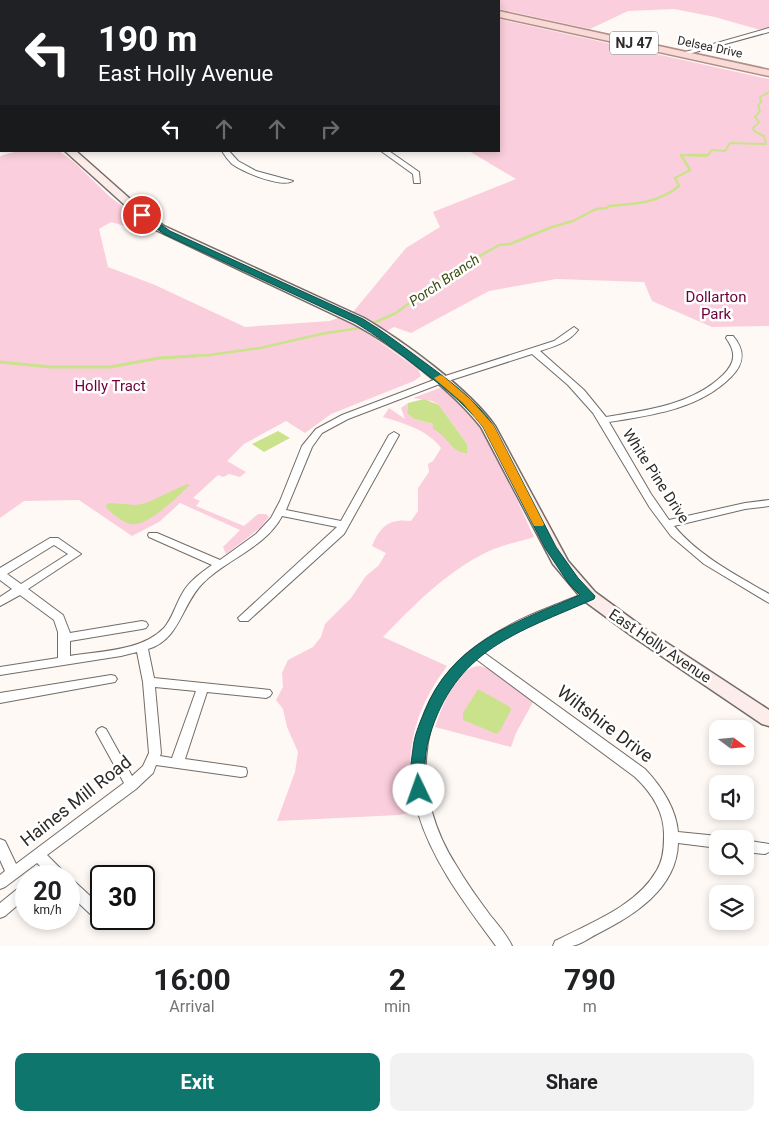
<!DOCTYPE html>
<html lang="en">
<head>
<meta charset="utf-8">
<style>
  :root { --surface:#fff; --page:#f2f2f2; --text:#202124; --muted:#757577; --accent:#0f766e }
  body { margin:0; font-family:Roboto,sans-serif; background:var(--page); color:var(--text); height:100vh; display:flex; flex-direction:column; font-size:19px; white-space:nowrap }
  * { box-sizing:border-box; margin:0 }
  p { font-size:16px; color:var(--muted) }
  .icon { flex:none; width:28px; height:28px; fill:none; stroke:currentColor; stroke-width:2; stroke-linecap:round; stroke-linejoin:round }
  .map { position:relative; height:946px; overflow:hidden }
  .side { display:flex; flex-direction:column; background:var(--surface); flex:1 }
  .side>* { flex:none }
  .guide { position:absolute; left:0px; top:0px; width:500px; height:152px; box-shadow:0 2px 8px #0003; background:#202124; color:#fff; overflow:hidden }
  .needle { width:32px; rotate:106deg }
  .controls { position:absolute; left:709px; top:720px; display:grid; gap:10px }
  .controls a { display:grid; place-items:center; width:45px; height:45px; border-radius:10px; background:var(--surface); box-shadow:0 2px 8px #0003; font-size:25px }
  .speed { position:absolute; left:15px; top:865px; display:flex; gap:10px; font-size:25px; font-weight:700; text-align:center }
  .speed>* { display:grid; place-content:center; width:65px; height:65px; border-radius:50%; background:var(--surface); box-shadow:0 2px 8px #0003; line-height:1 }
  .speed small { font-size:12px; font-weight:400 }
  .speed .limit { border:2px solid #111; border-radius:8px; background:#fff; color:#111 }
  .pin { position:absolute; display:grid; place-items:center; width:42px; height:42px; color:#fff; margin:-21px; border:2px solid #fff; border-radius:50%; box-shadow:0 1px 5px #0007 }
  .me { position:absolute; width:55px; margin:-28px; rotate:357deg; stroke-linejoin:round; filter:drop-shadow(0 0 4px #0008) }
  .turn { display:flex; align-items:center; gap:18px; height:105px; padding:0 15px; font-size:22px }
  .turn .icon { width:65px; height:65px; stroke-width:2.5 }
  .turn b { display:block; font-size:35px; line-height:42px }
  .lanes { display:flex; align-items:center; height:48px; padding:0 15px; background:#0003; justify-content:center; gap:25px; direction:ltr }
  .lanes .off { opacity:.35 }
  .eta { display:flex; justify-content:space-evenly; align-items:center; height:85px; text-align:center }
  .eta b { font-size:30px; font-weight:700; line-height:35px }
  .button { display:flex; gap:10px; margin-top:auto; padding:10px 15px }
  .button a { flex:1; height:58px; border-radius:10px; background:var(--accent); color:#fff; font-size:20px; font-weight:700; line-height:58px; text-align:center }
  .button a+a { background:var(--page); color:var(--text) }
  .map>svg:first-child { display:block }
  .green { fill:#facedc }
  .water { fill:#cbe28d }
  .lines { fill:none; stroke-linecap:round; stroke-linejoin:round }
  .stream-far2 { stroke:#cbe28d; stroke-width:2 }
  .stream-far1 { stroke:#cbe28d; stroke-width:2.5 }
  .stream { stroke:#cbe28d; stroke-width:3 }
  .street-casing { stroke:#736c66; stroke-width:2 }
  .secondary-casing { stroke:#736c66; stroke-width:3 }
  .primary-casing { stroke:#b08d87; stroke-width:3 }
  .street { fill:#fff; fill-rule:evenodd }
  .secondary { fill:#fdedea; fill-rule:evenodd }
  .primary { fill:#fadad6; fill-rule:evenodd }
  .route { fill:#0f766e; stroke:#0a4d48 }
  .slow { fill:#f59e0b }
  .labels { text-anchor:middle; stroke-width:5; stroke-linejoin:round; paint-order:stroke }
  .far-street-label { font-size:12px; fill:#2d2a27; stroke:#fff }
  .shield { fill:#fff; stroke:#6c6a68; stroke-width:1 }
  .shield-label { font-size:14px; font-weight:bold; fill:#2d2a27 }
  .far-water-label { font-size:14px; font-style:italic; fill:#3e4c0d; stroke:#fff }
  .park-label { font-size:15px; fill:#6d003b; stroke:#fff }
  .street-label { font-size:15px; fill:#2d2a27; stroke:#fff }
  .near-street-label { font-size:18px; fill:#2d2a27; stroke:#fff }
</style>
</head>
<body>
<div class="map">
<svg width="769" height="946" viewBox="0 0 769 946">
  <rect width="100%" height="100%" fill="#fef9f5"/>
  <!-- green -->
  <path class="green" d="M 453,0 L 769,0 L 769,30 L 764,31 L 715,17 L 674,9 L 628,11 L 590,29 L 499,9 L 499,1 Z
    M 499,19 L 769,79 L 769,326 L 712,327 L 652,301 L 644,282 L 556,279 L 489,291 L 411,333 L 394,327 L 374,338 L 418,369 L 421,376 L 414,381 L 331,414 L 305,433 L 286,421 L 244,444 L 227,461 L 246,472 L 240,477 L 229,474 L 223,477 L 218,475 L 193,498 L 200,501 L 196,506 L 244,526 L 258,514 L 266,514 L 269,517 L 260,528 L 226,554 L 223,547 L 240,530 L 180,503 L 159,522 L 132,536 L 79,500 L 24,501 L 0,518 L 0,156 L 18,151 L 59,151 L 74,162 L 109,196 L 154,230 L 149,233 L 111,222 L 99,229 L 108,267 L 155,285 L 245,327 L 330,321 L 353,312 L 406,248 L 440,227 L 433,212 L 516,179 L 469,151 L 499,151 Z
    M 440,388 C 476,397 518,504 534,537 C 519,542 501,545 487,552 C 446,572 414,605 383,637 L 447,666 C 412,713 404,755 414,812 L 399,815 L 277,821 L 295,772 L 298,752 L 287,727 L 283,709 L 276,700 L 283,687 L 282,673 L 288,660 L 313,647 L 321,637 L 325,624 L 351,598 L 366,576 L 379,565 L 386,553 L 372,546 C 380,526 390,518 411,521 L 418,511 L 418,488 L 429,472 L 428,464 L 433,461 L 441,448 C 428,430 403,423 383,417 L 389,408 L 405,419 L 401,408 L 408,403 L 407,413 L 414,419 L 433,424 L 459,451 L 467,444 L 439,405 L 432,401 L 413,398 Z
    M 480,666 L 489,669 L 533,702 L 516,733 L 511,747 L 435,727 C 442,708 456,666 480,666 Z"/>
  <!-- water -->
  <path class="water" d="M 424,399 L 439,405 L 467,444 L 467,453 C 452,454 446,434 433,429 L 433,424 L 414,419 L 407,413 L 408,403 Z
    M 278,431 L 290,438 L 264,452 L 252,444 Z
    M 187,484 L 190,485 C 178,496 147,528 130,524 C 122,522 114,514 107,509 L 106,505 L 110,503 L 136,505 L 146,503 Z
    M 478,689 L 510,707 L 511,710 L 500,731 L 497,734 L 463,720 L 463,713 Z"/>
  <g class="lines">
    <!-- stream-far2 -->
    <path class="stream-far2" d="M 682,157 L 681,155 L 707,156 L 712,150 L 725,151 L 730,143 L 766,144 L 764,136 L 754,131 L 753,128 L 759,122 L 755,117 L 760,111 L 758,106 L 761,102 L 760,97 L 769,92"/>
    <!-- stream-far1 -->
    <path class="stream-far1" d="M 688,155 L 708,155
      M 371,324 L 396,313 L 441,280 L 465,269 L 466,264 L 499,245 L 510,244 L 552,227 L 573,221 L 596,209 L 607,208 L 608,206 C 634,204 659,203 679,186 L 675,178 L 690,170 L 681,155
      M 175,357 L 209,355 L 260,348 L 321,334 L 365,327"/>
    <!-- stream -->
    <path class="stream" d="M 0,362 L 51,367 L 110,367 L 159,358 L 196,356"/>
    <defs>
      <path id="street" d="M 769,28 L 769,32 L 681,56 L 678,54 Z
        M 222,151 L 229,151 L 238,161 L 256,171 L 293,181 C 281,188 243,172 232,164 C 228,160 225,156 222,151 Z
        M 381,151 L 389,151 L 419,172 L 420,183 L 414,183 L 413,174 Z
        M 574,327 L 578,330 C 568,343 555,346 540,351 L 584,390 L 606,417 C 647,410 692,405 723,375 C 736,362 736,352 726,338 L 727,336 L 733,336 C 745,350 745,363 731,377 C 699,409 653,415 609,422 L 651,494 L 669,520 L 745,503 L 769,500 L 769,506 L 745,509 L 674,526 C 699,556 736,575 769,594 L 769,603 L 704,564 L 671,536 L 650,508 L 593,413 L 568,385 L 532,354 L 445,382 L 348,419 L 322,433 L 312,447 L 286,510 L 341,521 L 389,435 L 394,432 L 399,435 L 344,534 L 248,621 L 240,621 L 238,618 L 337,527 L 282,516 C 266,547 227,559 203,583 C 182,603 180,640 148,649 L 154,678 L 270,690 L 272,693 L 270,696 L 266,698 L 207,692 L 185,759 L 241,767 L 246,768 L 247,772 L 246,776 L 241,777 L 156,765 L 153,773 L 136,789 L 47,855 L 64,872 L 66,876 L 50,876 L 37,863 L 5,887 L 0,889 L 0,875 L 5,871 L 0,860 L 0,839 L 5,841 L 16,864 L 124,783 L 96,732 L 98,729 L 102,727 L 106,729 L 132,776 L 143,766 L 149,753 L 143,682 L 137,652 L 121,656 L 0,675 L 0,667 L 58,658 L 58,632 L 54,620 L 20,595 L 0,606 L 0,597 L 12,589 L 0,580 L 0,568 L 50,538 L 58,538 L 81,554 L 28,589 L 63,615 L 70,633 L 142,621 L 146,622 L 148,625 L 146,628 L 142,629 L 70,641 L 70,656 C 100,651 142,651 164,628 C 172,619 176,604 182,594 C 189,581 201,573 212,565 L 149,537 L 148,535 L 149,533 L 157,533 L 220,560 L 256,534 L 271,518 L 280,501 L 302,446 L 316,429 L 342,415 L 439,378 L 554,341 ZM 54,545 L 68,554 L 21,584 L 7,574 ZM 155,687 L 196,691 L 172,758 L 160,756 L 161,753 Z
        M 589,592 L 593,593 L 595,596 L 593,599 C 555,614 516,627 483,652 L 645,769 C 661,786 676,808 678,832 L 718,836 L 723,839 L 718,839 L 718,848 L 678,843 C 677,889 633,916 597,934 C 589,938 580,945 572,946 C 566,946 559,946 553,946 L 555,941 C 590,923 637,906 657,870 C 663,860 664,849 664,837 C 665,813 652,793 635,777 L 476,659 C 413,713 413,798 456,865 C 466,882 478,899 490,915 C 498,925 507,935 512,946 L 496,946 C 466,905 433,863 418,813 C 410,788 411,760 417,735 C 435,665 486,632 550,607 C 563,602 576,596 589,592 Z
        M 111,675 L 115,676 L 117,679 L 115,682 L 0,703 L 0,693 Z
        M 745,840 L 769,844 L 769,852 L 765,854 L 745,852 Z
        M 69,879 L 74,881 L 101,906 L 101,919 L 115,919 L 117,923 L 115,928 L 110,929 L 105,928 L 69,894 Z
        M 26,884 L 26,898 L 5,916 L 0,918 L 0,903 L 21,886 Z"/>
      <path id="secondary" d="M 0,100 L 1,100 L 1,107 L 0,107 Z
        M 65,151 L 76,151 L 146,213 L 164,226 L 364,318 C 403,341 469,389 495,426 L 568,561 L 595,592 L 644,628 L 769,710 L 769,726 L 762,724 L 632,636 L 583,600 L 553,564 L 481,427 C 453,391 395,346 354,324 L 156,230 L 138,217 Z"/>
      <path id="primary" d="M 423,0 L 438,0 L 438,1 L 424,1 Z
        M 499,11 L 769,70 L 769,76 L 499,17 Z"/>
    </defs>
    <!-- street casing -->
    <use href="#street" class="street-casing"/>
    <!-- secondary casing -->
    <use href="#secondary" class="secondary-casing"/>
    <!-- primary casing -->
    <use href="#primary" class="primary-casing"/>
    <!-- street -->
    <use href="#street" class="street"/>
    <!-- secondary -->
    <use href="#secondary" class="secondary"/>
    <!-- primary -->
    <use href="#primary" class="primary"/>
  </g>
  <!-- route -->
  <path class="route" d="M 139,213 L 145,213 L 170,231 L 363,319 C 383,331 401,345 420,359 C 447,379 474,398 494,426 L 556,547 L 578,578 L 595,596 L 594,599 C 517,633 455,649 429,738 C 426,747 425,759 425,768 C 425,777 429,786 425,794 L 419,796 L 414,794 C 408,782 411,763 413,749 C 414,736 419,725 424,713 C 451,642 517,622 580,595 L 569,584 L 545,548 L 483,427 C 463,401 438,383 412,363 C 394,349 376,335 356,323 L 164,234 L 139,216 Z"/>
  <!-- slow -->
  <path class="slow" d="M 440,375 L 443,376 L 470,399 L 494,426 L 544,524 L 543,526 L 534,526 L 483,427 L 463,403 L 436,380 L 434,378 Z"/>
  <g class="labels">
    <!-- far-street labels -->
    <g class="far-street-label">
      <text transform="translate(710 47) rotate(12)" y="4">Delsea Drive</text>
    </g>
    <!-- shield labels -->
    <rect class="shield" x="610" y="31.5" width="48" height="23" rx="4"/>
    <g class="shield-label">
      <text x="634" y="48">NJ 47</text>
    </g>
    <!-- far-water labels -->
    <g class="far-water-label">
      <text transform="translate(444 280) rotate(-34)" y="5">Porch Branch</text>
    </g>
    <!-- park labels -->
    <g class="park-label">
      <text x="716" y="302">Dollarton<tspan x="716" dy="17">Park</tspan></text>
      <text x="110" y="391">Holly Tract</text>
    </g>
    <!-- street labels -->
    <g class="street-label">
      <text transform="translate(656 476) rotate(57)" y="5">White Pine Drive</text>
      <text transform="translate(660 646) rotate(34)" y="5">East Holly Avenue</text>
    </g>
    <!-- near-street labels -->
    <g class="near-street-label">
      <text transform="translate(605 724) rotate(37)" y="6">Wiltshire Drive</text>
      <text transform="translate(76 801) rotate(-38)" y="6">Haines Mill Road</text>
    </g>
  </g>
</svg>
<div class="controls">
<a><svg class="needle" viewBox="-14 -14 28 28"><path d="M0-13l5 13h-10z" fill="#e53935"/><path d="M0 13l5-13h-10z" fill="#757577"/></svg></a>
<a><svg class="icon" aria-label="sound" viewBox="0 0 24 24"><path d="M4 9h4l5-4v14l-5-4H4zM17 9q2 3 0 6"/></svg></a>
<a><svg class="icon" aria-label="search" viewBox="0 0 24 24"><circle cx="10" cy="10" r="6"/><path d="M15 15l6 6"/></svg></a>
<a><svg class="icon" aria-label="layers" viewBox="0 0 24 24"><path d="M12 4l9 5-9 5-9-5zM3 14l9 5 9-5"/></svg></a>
</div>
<div class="speed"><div>20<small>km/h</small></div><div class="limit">30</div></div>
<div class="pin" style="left:142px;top:215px;background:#d93025"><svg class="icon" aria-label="arrive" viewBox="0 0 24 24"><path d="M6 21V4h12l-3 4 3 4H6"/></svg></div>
<svg class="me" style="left:419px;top:790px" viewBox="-20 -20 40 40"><circle r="19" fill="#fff"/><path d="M0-13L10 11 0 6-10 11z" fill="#0f766e"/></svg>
<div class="guide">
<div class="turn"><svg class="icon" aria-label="left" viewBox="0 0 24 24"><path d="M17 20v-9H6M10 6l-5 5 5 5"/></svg><div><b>190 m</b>East Holly Avenue</div></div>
<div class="lanes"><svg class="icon" aria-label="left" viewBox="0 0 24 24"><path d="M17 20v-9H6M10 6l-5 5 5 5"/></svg><svg class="icon off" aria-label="ahead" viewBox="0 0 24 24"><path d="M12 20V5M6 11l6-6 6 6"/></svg><svg class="icon off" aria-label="ahead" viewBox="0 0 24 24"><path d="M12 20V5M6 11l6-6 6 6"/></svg><svg class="icon off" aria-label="right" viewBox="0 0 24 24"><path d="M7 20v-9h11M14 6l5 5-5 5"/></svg></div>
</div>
</div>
<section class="side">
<div class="eta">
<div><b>16:00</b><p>Arrival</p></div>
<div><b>2</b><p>min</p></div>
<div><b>790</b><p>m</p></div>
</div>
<div class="button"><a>Exit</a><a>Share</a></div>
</section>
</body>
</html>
